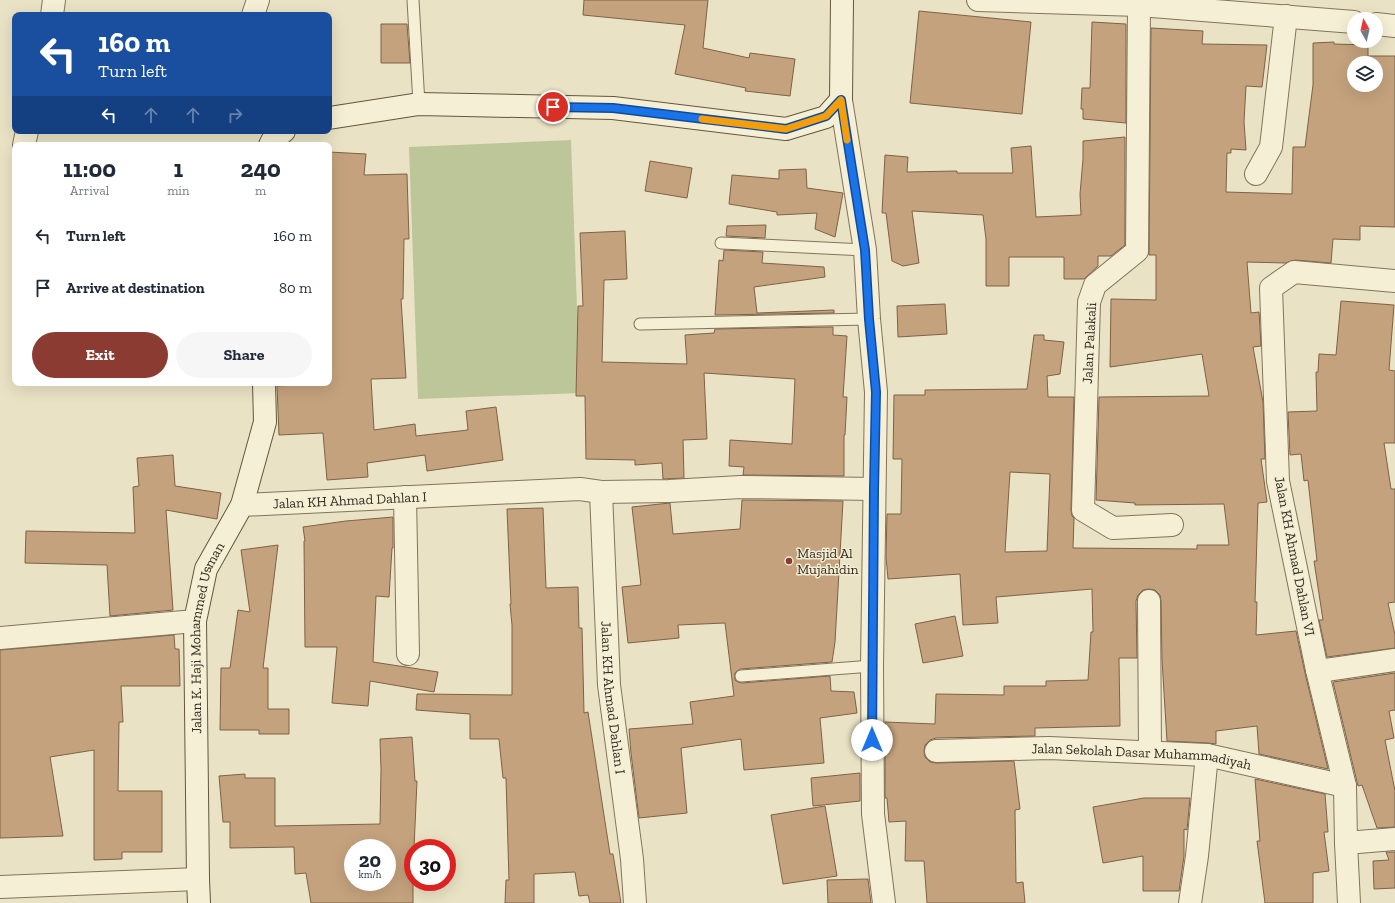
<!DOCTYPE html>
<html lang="en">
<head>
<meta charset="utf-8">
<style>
  :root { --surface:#fff; --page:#f6f6f7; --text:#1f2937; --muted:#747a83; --accent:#8b3b32 }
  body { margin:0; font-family:"Zilla Slab",serif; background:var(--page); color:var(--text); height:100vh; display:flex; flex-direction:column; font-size:15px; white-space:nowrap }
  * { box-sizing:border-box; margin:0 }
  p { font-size:13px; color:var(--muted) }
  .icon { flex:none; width:22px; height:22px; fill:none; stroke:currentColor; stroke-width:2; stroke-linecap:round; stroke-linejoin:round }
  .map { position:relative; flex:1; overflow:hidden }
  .drawer { position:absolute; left:12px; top:142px; width:320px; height:244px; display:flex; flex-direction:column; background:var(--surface); border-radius:8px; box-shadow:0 4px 16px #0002 }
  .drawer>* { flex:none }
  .hud { position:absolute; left:12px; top:12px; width:320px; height:122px; border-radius:8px; box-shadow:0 4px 16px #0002; background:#1a4fa0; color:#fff; overflow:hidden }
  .needle { width:26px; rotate:352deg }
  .fabs { position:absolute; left:1347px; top:12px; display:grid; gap:8px }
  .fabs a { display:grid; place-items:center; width:36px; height:36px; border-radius:50%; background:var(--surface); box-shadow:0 4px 16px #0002; font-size:20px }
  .speed { position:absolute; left:344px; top:839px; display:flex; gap:8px; font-size:20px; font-weight:700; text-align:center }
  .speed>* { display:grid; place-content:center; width:52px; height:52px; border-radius:50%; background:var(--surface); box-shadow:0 4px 16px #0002; line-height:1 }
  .speed small { font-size:10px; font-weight:400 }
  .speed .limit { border:6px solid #d22; background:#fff; color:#111 }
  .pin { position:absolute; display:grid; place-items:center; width:34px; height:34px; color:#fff; margin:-17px; border:2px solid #fff; border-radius:50%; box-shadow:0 1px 4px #0007 }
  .me { position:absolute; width:44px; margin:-22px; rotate:0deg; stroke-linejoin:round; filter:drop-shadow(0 0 3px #0008) }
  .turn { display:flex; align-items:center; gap:14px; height:84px; padding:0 20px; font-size:18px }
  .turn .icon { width:52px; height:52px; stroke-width:2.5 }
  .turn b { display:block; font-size:28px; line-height:34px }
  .lanes { display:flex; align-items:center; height:38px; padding:0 20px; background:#0003; justify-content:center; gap:20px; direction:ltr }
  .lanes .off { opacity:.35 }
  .eta { display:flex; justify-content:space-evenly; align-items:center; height:68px; text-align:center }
  .eta b { font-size:24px; font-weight:800; line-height:28px }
  .action { display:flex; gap:8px; margin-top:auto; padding:8px 20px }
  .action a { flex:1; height:46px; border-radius:24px; background:var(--accent); color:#fff; font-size:16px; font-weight:800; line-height:46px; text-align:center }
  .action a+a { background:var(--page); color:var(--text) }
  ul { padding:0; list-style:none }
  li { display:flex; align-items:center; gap:12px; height:52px; padding:0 20px }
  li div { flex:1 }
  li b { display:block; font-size:15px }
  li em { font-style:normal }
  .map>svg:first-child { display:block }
  .green { fill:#bcc699 }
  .building { fill:#c4a27d; stroke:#7f6244; fill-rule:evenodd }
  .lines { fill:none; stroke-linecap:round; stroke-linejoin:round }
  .lane-casing { stroke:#82745c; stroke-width:13 }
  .street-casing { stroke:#82745c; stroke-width:24 }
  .secondary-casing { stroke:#64563f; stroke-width:24 }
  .lane { stroke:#f5efd6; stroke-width:11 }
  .street { stroke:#f5efd6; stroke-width:22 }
  .secondary { stroke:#f5efd6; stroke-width:22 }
  .route-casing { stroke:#114b97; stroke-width:10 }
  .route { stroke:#1a73e8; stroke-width:7 }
  .slow { stroke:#f59e0b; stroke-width:7 }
  .poi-dot { fill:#8b3b32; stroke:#f2ecd3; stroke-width:1.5 }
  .labels { text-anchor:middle; stroke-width:3; stroke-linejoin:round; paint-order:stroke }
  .street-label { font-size:14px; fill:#342b1f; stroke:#f2ecd3 }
  .poi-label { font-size:14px; fill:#342b1f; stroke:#f2ecd3; text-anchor:start }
</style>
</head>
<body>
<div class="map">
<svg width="1395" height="903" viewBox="0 0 1395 903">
  <rect width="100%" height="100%" fill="#e9e2c4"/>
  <!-- green -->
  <path class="green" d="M 571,140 L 580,393 L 418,399 L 409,147 Z"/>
  <!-- building -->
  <path class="building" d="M 584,0 L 708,0 L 703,48 L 749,58 L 750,53 L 795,59 L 790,96 L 745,91 L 746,88 L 675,74 L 685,25 L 583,15 Z
    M 919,11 L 1031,22 L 1022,114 L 910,103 Z
    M 1092,22 L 1126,24 L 1126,123 L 1083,119 L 1083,109 L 1081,109 L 1082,88 L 1090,88 Z
    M 381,24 L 407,24 L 410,63 L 381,63 Z
    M 1151,28 L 1203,31 L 1202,44 L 1267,45 L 1262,87 L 1246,86 L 1244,122 L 1246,150 L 1231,149 L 1231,153 L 1227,153 L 1226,192 L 1292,194 L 1293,147 L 1305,147 L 1313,85 L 1313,43 L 1334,42 L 1334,44 L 1368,45 L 1368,56 L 1395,56 L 1395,227 L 1360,226 L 1360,240 L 1333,239 L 1331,263 L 1295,260 L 1286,263 L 1247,262 L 1251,313 L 1259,312 L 1261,346 L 1253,347 L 1263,402 L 1265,459 L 1261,459 L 1267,502 L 1258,503 L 1255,602 L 1257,602 L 1256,635 L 1296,631 L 1305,673 L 1328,769 L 1259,754 L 1257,726 L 1216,731 L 1216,744 L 1208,743 L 1167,741 L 1162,660 L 1161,601 L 1160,595 L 1155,590 L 1149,589 L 1143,590 L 1138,595 L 1136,601 L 1137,658 L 1119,658 L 1120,726 L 1035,728 L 1035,736 L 936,738 L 930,740 L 925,745 L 924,751 L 925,757 L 930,762 L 936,763 L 1014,761 L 1020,809 L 1015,810 L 1016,883 L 1023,882 L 1025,903 L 927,903 L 924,861 L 905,861 L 906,821 L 889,822 L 887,798 L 885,798 L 885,722 L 935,724 L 936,694 L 1004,695 L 1004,686 L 1046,686 L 1046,681 L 1088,680 L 1091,632 L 1093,632 L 1092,589 L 996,597 L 998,623 L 963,625 L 960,574 L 888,579 L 886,557 L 887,514 L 901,514 L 902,459 L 893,459 L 894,395 L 925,395 L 925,390 L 1027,389 L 1034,335 L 1044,335 L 1044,340 L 1064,342 L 1060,374 L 1047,376 L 1048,397 L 1074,397 L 1071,510 L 1072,516 L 1074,518 L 1073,548 L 1197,549 L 1197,545 L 1229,545 L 1224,504 L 1135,505 L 1135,503 L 1096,500 L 1099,397 L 1209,396 L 1202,354 L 1110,367 L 1111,299 L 1156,300 L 1156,255 L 1149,255 ZM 1354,63 L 1376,63 L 1376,85 L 1354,85 ZM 1010,472 L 1050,474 L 1047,551 L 1005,552 Z
    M 1125,137 L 1125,245 L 1111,256 L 1098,256 L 1098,266 L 1084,279 L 1064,279 L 1064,257 L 1009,257 L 1009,286 L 986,286 L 986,239 L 983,215 L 912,211 L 919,263 L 903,266 L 892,261 L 886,213 L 882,213 L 885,155 L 908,157 L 907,172 L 957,171 L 957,173 L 1013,173 L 1011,148 L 1031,146 L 1036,217 L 1081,215 L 1080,194 L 1083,159 L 1083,141 Z
    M 329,152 L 366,154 L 364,175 L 407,174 L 409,239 L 404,239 L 403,299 L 401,299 L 406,378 L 371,379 L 374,430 L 415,424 L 416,436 L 468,430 L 466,411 L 496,407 L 503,460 L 427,471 L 425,455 L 367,463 L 368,477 L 327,480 L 323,433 L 279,435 L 277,386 L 329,383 Z
    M 650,161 L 692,168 L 687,198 L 645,191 Z
    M 806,169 L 807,188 L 843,193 L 835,237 L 815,229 L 817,213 L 777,215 L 777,212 L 729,204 L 732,175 L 779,179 L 779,170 Z
    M 766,225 L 765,238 L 726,236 L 727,226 Z
    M 625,231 L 627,279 L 604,280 L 602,362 L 687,364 L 685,335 L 714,333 L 715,329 L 833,327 L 833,335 L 847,336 L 843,397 L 847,397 L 845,435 L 844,435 L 844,476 L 743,475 L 744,467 L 729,466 L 730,440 L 792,444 L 795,379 L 704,373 L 707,439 L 683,440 L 684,478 L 663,479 L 662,463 L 635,465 L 635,460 L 586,459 L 585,396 L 576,396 L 578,306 L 583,306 L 580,233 Z
    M 724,250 L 763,252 L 762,263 L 824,267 L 825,277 L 754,287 L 757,313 L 834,310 L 834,313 L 715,315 L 719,260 L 723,261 Z
    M 1341,301 L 1394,305 L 1389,370 L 1395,371 L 1395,443 L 1384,443 L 1391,489 L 1395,489 L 1395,602 L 1388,603 L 1395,635 L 1395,648 L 1327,657 L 1319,620 L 1323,620 L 1314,561 L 1317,561 L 1308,480 L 1304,481 L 1301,454 L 1290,455 L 1288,412 L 1317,411 L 1316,372 L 1318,372 L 1319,354 L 1336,355 Z
    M 945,304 L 947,334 L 898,337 L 897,306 Z
    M 173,455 L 175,486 L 221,493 L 217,519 L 166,510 L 173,610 L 110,616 L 107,565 L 25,563 L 26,531 L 135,533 L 133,487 L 139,486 L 137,458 Z
    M 742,500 L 843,501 L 835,642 L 832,662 L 740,669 L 735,673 L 735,680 L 738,682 L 742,683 L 830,676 L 831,691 L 854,692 L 857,713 L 820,718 L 824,763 L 744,770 L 741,739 L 681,748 L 687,813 L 639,818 L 631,753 L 629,729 L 693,724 L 690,702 L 734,696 L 725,623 L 678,625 L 679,638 L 628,643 L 622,587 L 641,585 L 632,507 L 670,503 L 673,534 L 740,529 Z
    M 543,508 L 546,588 L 578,587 L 579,628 L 582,628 L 584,713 L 588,712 L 610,854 L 613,854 L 621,903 L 590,903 L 588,895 L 579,896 L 575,872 L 534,874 L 534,903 L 505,903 L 506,880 L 509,880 L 506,778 L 503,778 L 499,739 L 470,739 L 470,714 L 416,710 L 417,694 L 512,695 L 512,625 L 510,604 L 511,604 L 507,509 Z
    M 393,517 L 393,548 L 392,548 L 389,597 L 376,596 L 373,662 L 438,672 L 434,692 L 370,681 L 368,706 L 332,703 L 337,647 L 305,647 L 304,541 L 305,541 L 303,527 L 346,521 Z
    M 278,545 L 263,668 L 268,668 L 268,709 L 289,709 L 289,734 L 259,734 L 259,730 L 220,730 L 221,668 L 230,668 L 238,610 L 250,612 L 241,550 Z
    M 955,616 L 963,656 L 923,663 L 915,624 Z
    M 174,635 L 175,649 L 179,649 L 180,686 L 121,686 L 123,722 L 119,722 L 118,791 L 162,791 L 162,852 L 122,852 L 122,859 L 94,860 L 94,750 L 50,757 L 63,836 L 0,838 L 0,650 Z
    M 1395,673 L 1395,710 L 1389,711 L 1394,738 L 1385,740 L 1395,791 L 1395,827 L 1377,828 L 1362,785 L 1358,786 L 1333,682 Z
    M 412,737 L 415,781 L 417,781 L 414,848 L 413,848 L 413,903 L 311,903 L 306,873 L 295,874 L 294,847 L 230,848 L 230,822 L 223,822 L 219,776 L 245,774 L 245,778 L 275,778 L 275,826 L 380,824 L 381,769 L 380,739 ZM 353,848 L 387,848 L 387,882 L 353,882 Z
    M 860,773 L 860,801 L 813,806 L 811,778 Z
    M 1255,779 L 1325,794 L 1328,832 L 1324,832 L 1329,871 L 1313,873 L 1313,903 L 1265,903 L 1257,841 L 1260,841 Z
    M 1144,798 L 1190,798 L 1187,830 L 1184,829 L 1184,856 L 1179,891 L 1143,891 L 1143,856 L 1103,863 L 1093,807 Z
    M 825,806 L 837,876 L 783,884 L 771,815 Z
    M 1386,852 L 1395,852 L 1395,888 L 1374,889 L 1373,861 L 1389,860 Z
    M 868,879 L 871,903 L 828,903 L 827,880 Z"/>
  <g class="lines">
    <defs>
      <path id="lane" d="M 413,0 L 419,104
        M 721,243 L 865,250
        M 640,324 L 869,319
        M 741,676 L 872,666"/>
      <g id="street">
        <path d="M 978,0 L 1139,5 L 1354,22"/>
        <path d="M 1139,5 L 1137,251 L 1095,285 L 1089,302 L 1083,510 L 1113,528 L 1172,525"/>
        <path d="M 52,15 L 54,0"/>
        <path d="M 253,15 L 258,0"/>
        <path d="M 1376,24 L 1395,26"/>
        <path d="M 841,100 L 865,250 L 869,319 L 876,392 L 872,666 L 873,814 L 884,903"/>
        <path d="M 24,145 L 27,131"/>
        <path d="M 1256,174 L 1271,147 L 1286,16"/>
        <path id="s1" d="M 601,492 L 609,685 L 632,859 L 635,903"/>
        <path d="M 405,497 L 408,654"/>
        <path id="s2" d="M 242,505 L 580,489 L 601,492 L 669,491 L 741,487 L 874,489"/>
        <path d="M 1149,601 L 1150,752"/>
        <path d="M 0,638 L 195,621"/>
        <path d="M 1317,670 L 1326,670 L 1395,660"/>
        <path id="s3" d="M 936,751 L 1049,748 L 1207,755 L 1345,786"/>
        <path d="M 1346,843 L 1395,839"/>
        <path d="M 0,887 L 198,879"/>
        <path d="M 1190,903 L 1197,856 L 1207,755"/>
        <path d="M 1349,903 L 1346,843 L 1345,786 L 1317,670 L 1278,481 L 1271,288 L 1294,272 L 1395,281"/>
      </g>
      <g id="secondary">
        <path d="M 329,118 L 419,104 L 613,108 L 786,129 L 826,117 L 841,100 L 842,0"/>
        <path d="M 270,145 L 272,141 L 284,131"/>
        <path id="s4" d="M 199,903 L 198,879 L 195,621 L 206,569 L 242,505 L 265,422 L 264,383"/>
      </g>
    </defs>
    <!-- lane casing -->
    <use href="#lane" class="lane-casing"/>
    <!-- street casing -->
    <use href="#street" class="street-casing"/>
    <!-- secondary casing -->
    <use href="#secondary" class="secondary-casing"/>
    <!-- lane -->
    <use href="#lane" class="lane"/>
    <!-- street -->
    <use href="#street" class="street"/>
    <!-- secondary -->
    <use href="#secondary" class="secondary"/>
  </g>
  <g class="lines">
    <defs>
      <path id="route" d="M 553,107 L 613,108 L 786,129 L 826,116 L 841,100 L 865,250 L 869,319 L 876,392 L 874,489 L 872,740"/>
    </defs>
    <!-- route casing -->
    <use href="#route" class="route-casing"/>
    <!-- route -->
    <use href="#route" class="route"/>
    <!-- slow -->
    <path class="slow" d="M 702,119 L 786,129 L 826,116 L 841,100 L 847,140"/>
  </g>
  <!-- markers -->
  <circle class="poi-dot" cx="789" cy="561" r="4"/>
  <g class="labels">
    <!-- street labels -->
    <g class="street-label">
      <text transform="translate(1089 343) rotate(-87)" y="5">Jalan Palakali</text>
      <text dy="5" stroke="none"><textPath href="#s2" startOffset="108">Jalan KH Ahmad Dahlan I</textPath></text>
      <text transform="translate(1295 556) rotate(79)" y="5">Jalan KH Ahmad Dahlan VI</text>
      <text dy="5" stroke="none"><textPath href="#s4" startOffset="267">Jalan K. Haji Mohammed Usman</textPath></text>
      <text dy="5" stroke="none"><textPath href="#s1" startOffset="206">Jalan KH Ahmad Dahlan I</textPath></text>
      <text dy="5" stroke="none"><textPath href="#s3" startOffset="206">Jalan Sekolah Dasar Muhammadiyah</textPath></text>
    </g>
    <!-- poi labels -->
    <g class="poi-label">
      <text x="797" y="558">Masjid Al<tspan x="797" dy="16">Mujahidin</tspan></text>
    </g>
  </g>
</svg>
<div class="fabs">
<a><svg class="needle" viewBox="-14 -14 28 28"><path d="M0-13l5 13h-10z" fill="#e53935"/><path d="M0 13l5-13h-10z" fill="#747a83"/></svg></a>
<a><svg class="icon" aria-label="layers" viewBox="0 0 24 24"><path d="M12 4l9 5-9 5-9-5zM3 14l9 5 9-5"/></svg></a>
</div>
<div class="speed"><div>20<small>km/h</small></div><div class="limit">30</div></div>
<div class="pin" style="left:553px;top:107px;background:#d93025"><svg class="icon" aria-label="arrive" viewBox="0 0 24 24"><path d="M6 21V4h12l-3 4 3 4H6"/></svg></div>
<svg class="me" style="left:872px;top:740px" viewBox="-20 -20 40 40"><circle r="19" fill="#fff"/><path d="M0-13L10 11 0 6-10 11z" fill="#1a73e8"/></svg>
<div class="hud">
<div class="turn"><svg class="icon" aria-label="left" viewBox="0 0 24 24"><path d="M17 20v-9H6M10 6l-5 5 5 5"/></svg><div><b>160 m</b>Turn left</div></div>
<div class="lanes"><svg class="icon" aria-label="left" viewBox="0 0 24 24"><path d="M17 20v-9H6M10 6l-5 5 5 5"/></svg><svg class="icon off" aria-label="ahead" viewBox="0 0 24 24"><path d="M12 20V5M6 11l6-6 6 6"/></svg><svg class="icon off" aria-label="ahead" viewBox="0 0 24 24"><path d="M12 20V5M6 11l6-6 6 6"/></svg><svg class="icon off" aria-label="right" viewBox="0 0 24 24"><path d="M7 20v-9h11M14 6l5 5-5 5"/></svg></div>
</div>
<section class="drawer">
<div class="eta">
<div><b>11:00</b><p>Arrival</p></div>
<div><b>1</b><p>min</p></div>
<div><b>240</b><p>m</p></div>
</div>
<ul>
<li><svg class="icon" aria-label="left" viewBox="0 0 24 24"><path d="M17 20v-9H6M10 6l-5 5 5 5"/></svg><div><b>Turn left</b></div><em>160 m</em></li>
<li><svg class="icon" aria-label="arrive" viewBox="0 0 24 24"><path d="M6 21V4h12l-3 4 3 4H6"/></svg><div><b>Arrive at destination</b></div><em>80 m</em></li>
</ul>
<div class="action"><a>Exit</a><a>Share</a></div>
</section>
</div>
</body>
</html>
